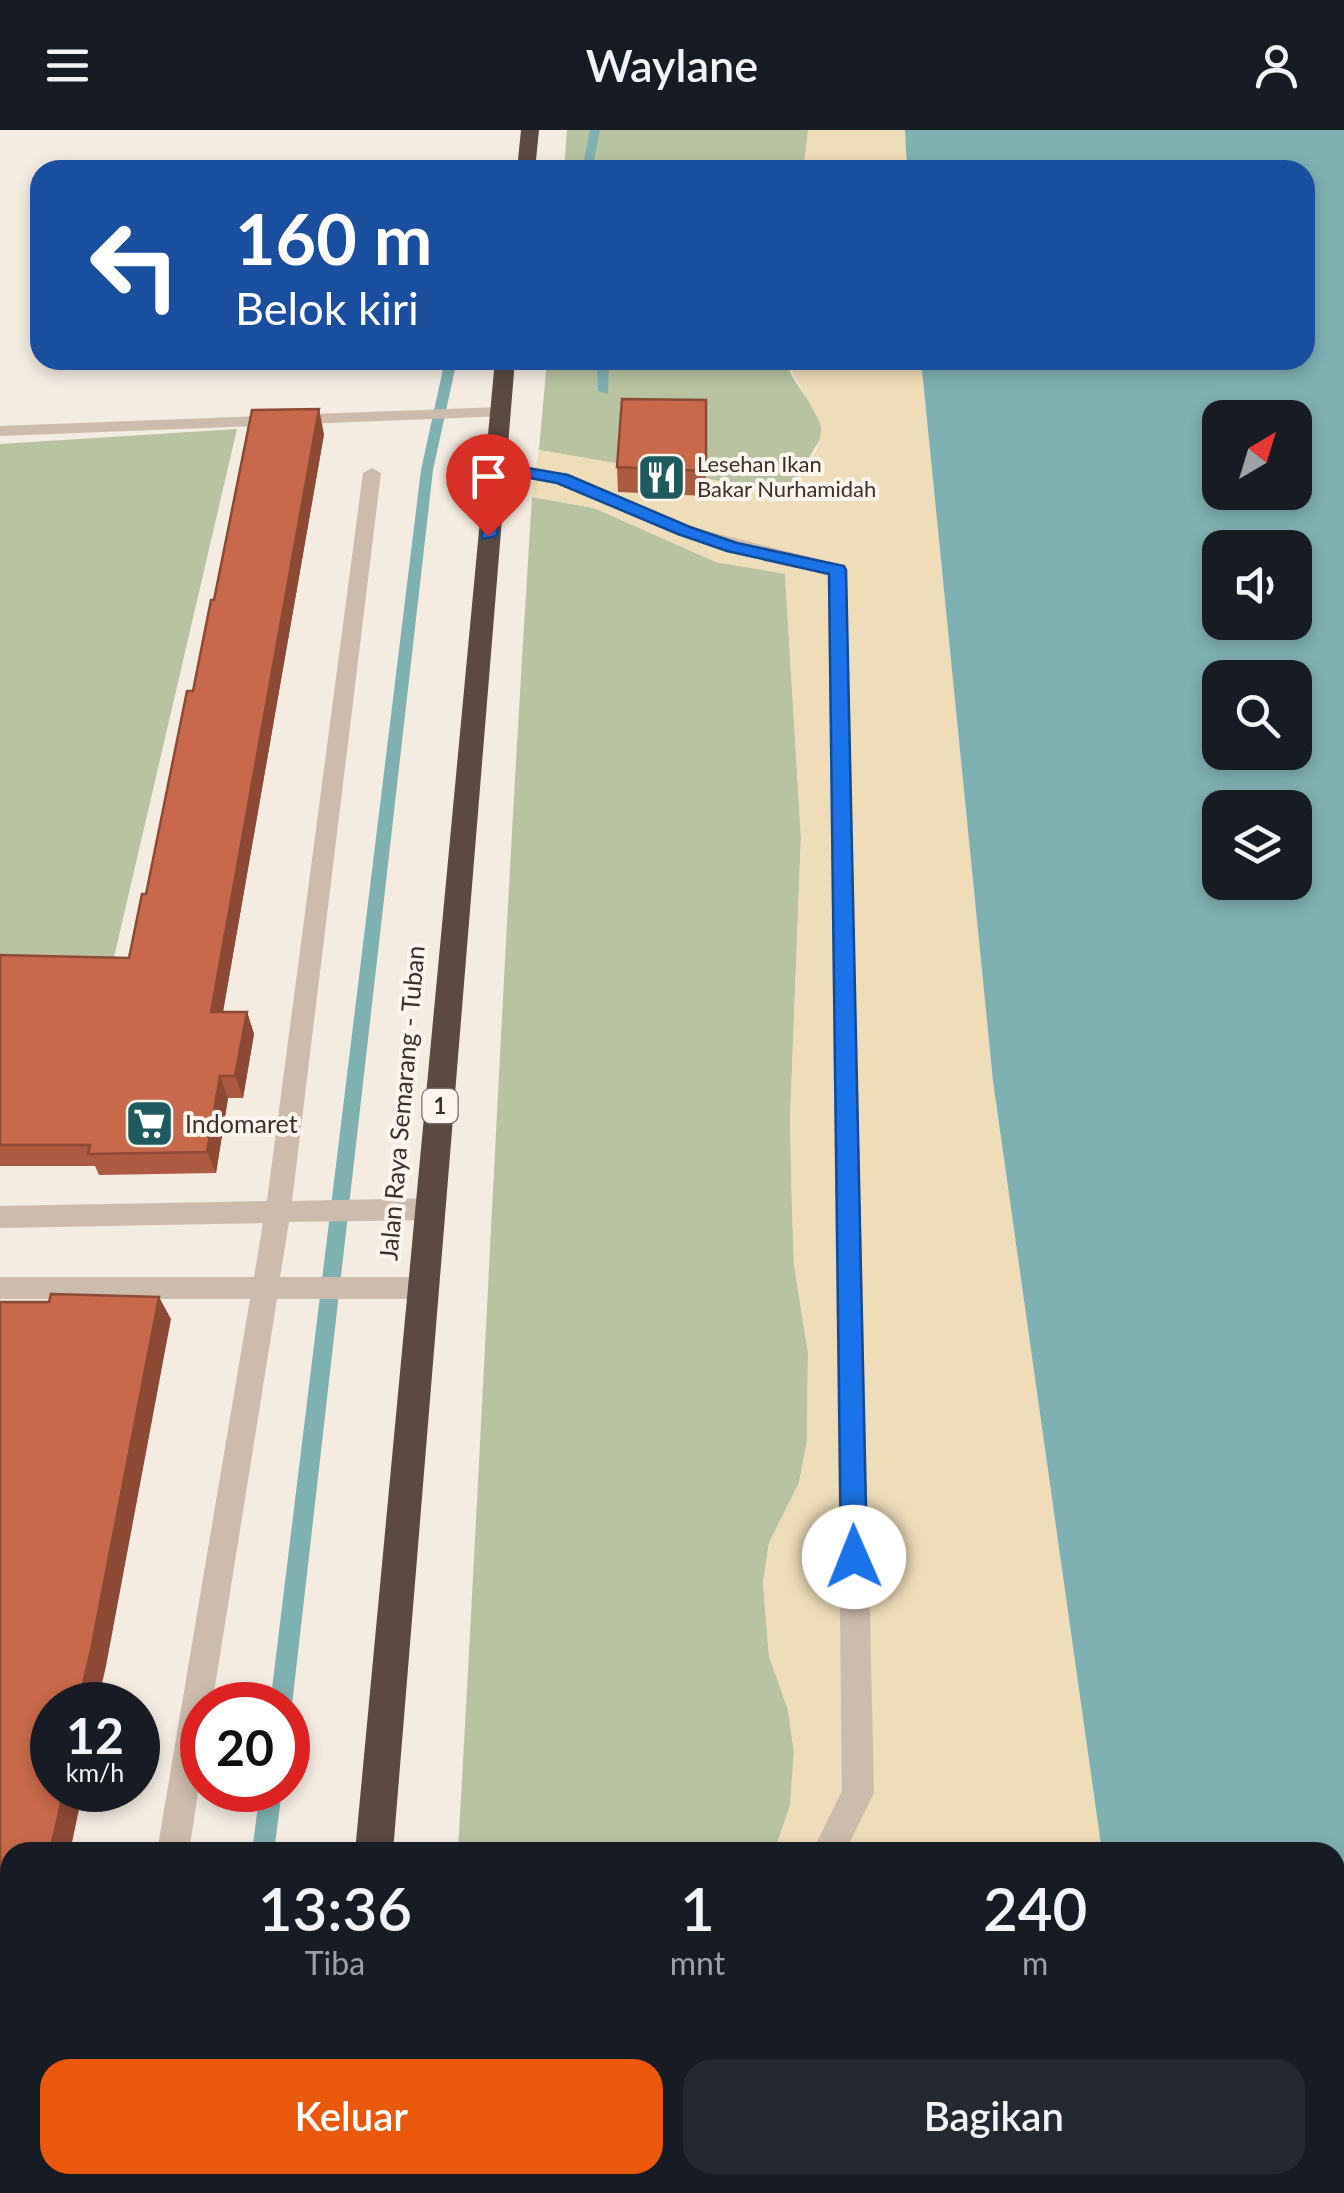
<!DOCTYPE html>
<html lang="id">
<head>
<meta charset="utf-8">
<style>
  :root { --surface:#171b24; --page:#242831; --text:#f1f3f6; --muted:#9ea1a6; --accent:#ea580c }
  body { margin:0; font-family:Lato,sans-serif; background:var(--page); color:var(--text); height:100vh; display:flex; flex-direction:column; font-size:38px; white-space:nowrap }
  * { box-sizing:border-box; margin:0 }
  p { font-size:32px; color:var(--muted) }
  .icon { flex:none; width:55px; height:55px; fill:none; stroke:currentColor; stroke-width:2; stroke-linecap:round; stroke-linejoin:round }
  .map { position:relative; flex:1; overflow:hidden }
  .details { position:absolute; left:0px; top:1712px; width:1345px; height:352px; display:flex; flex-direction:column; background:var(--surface); border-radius:30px 30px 0 0; box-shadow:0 5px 15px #0003 }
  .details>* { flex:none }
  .banner { position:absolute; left:30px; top:30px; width:1285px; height:210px; border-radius:30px; box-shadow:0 5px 15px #0003; background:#1a4fa0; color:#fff; overflow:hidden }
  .needle { width:65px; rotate:38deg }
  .fabs { position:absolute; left:1202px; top:270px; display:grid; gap:20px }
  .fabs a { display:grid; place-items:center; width:110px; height:110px; border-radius:20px; background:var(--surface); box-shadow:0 5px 15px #0003; font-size:50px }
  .speed { position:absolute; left:30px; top:1552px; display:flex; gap:20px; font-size:50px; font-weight:700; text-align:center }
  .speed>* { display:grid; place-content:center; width:130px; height:130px; border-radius:50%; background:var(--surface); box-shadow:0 5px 15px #0003; line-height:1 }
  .speed small { font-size:25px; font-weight:400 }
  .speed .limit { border:15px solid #d22; background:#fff; color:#111 }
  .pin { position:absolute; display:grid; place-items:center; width:85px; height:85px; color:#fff; margin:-102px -42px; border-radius:50% 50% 50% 0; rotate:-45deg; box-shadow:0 0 10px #0007 }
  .pin .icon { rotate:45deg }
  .me { position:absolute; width:110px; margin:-55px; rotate:359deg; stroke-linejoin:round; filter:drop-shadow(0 0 8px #0008) }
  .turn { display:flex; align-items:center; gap:35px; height:210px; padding:0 40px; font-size:45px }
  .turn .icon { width:130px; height:130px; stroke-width:2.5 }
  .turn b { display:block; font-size:70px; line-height:85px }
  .eta { display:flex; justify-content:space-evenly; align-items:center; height:170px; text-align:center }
  .eta b { font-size:60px; font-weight:600; line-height:70px }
  .cta { display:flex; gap:20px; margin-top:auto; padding:20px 40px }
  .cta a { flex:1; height:115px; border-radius:30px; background:var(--accent); color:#fff; font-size:40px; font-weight:600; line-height:115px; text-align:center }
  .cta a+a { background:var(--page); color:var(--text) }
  header { display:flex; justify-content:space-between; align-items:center; height:130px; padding:0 40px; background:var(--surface); font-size:45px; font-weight:600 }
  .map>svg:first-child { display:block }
  .green { fill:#b8c4a0 }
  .sand { fill:#efdcb8 }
  .water { fill:#7fb0b2; fill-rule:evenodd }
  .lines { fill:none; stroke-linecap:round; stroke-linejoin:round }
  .stream { fill:#7fb0b2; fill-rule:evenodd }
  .minor { fill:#cdbbac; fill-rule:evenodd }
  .highway { fill:#5c4a42; fill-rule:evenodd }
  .wall { fill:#ac5a40 }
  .shaded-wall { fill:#8c4a34 }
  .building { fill:#c8694b; stroke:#8c4a34; stroke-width:2.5 }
  .route { fill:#1a73e8; stroke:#114b97; stroke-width:2.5 }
  .labels { text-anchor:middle; stroke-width:8; stroke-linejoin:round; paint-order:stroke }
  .far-poi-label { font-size:22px; fill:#3b302b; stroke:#fbf5ee; text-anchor:start }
  .shield { fill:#fbf5ee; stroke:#756b66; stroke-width:2.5 }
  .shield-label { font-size:22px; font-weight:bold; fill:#3b302b }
  .street-label { font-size:25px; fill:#3b302b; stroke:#fbf5ee }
  .poi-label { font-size:25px; fill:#3b302b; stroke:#fbf5ee; text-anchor:start }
</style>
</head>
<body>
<header><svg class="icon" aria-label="menu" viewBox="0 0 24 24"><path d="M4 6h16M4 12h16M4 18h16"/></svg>Waylane<svg class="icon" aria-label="person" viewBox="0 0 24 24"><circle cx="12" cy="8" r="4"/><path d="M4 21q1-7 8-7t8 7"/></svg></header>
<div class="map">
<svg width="1344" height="2063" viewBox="0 0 1344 2063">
  <rect width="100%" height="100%" fill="#f4ebe1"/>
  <!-- green -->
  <path class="green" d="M 567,0 L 808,0 L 808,6 L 803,40 L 564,40 Z
    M 547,230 L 786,230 C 792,259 822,275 822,306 L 788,363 L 539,320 Z
    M 237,299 L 111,840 L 0,838 L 0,314 Z
    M 532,367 L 594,378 L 716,432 L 785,443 L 801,707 L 790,991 L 792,1076 L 794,1135 L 808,1222 L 807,1311 L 799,1353 L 769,1413 L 763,1453 L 769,1526 L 788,1579 L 794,1622 L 790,1676 L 774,1722 L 458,1720 C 484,1269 503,817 532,367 Z
    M 892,2055 L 1117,2055 L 1118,2063 L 892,2063 Z"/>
  <!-- sand -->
  <path class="sand" d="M 808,0 L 905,0 L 907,40 L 803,40 Z
    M 786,230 L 921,230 L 993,951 L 1102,1722 L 774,1722 L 790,1676 L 794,1622 L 788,1580 L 769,1526 L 763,1453 L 769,1413 L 799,1353 L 807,1311 L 808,1222 L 794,1135 L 792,1076 L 790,991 L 801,707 L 785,444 L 716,432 L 594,378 L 532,367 L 539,320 L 788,363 L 818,318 L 822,296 Z
    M 538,2055 L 892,2055 L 892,2063 L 537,2063 Z"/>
  <!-- water -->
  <path class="water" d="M 905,0 L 1344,0 L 1344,2063 L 1144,2063 L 1143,2055 L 1335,2055 L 1335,1722 L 1102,1722 L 993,951 L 921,230 L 1305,230 L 1305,40 L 907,40 ZM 1220,288 L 1295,288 L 1295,362 L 1220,362 ZM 1220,418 L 1295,418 L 1295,492 L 1220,492 ZM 1220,548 L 1295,548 L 1295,622 L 1220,622 ZM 1220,678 L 1295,678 L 1295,752 L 1220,752 Z"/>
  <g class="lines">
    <!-- stream -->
    <path class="stream" d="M 590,0 L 600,0 L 592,40 L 582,40 Z
      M 445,230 L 457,230 L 433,340 L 292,1575 L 288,1583 L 288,1575 L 270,1575 L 421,340 Z
      M 597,230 L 609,230 L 608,264 L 598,261 Z
      M 260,1660 L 282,1660 L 274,1722 L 252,1722 Z
      M 212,2055 L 236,2055 L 235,2063 L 211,2063 Z"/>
    <!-- minor -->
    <path class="minor" d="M 500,277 L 506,278 L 506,286 L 0,306 L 0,296 Z
      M 495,332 L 568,345 L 691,397 L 844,436 L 846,440 L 874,1663 L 845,1722 L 812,1722 L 842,1661 L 828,444 L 727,421 L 677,405 L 557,354 L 489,341 L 489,333 Z
      M 372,338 L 381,343 L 292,1071 L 431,1068 L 440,1071 L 444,1079 L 440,1087 L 431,1090 L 289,1092 L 280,1147 L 423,1147 L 432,1150 L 436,1158 L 432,1166 L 423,1169 L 277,1169 L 212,1575 L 202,1575 L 202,1637 L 189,1722 L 157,1722 L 250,1169 L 0,1169 L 0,1147 L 254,1147 L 263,1093 L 0,1098 L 0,1076 L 267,1071 L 363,343 Z
      M 101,2055 L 137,2055 L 135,2063 L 99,2063 Z"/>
    <!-- highway -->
    <path class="highway" d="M 521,0 L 539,0 L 535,40 L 517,40 Z
      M 495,230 L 515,230 L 393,1722 L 355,1722 Z
      M 324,2055 L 366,2055 L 365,2063 L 323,2063 Z"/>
  </g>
  <!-- wall -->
  <path class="wall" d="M 706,270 L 706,366 L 618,362 L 617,337 Z
    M 324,304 L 223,882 L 247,882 L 254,904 L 243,968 L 228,968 L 216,1043 L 99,1045 L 95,1036 L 0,1036 L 0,825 L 129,828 L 146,764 L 214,470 Z
    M 611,2055 L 824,2061 L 821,2062 L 768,2062 Z"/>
  <!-- shaded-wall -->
  <path class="shaded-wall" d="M 319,279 L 324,304 L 219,904 L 211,882 Z
    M 247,882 L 254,904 L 243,968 L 235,946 Z
    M 220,946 L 228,968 L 216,1043 L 207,1022 Z
    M 159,1167 L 171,1189 L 106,1536 L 97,1575 L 78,1575 Z
    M 64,1660 L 78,1660 L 77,1667 L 81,1670 L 70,1722 L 50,1722 Z
    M 10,1930 L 10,1996 L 0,1994 L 0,1974 Z
    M 0,1995 L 10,1997 L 0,2058 Z"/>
  <!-- building -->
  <path class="building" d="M 622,269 L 706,270 L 706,341 L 617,337 Z
    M 319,279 L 211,882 L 247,882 L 235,946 L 220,946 L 207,1022 L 88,1024 L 90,1015 L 0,1015 L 0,825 L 129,828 L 142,764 L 146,764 L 187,561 L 193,561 L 211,470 L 214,470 L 252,280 Z
    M 51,1164 L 159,1167 L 91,1520 L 78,1575 L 52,1575 L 52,1660 L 64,1660 L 50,1722 L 10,1722 L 10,1930 L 0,1974 L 0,1172 L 49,1172 Z
    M 611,2055 L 823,2055 L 824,2061 L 768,2060 L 768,2063 L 611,2063 Z"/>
  <!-- route -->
  <path class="route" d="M 494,332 L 568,345 L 690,397 L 737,413 L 844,436 L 846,440 L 867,1427 L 864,1436 L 854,1439 L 845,1436 L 841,1427 L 829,444 L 727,421 L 678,404 L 557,353 L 502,343 L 497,406 L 482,409 L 486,336 Z"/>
  <!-- icons -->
  <defs>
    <symbol id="restaurant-square" viewBox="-11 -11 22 22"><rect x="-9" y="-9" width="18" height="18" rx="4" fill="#1f5a5e" stroke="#fbf5ee"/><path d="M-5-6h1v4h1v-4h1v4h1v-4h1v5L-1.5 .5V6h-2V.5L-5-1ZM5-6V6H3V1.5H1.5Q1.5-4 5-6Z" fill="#fff"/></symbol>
    <symbol id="supermarket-square" viewBox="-11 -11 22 22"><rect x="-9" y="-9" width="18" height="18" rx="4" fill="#1f5a5e" stroke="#fbf5ee"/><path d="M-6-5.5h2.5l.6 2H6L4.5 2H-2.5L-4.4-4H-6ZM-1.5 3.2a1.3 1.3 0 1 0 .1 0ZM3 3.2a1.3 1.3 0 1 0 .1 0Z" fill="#fff"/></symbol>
  </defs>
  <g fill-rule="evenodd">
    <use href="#restaurant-square" x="634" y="320" width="55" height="55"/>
    <use href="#supermarket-square" x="122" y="966" width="55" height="55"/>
  </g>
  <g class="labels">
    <!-- far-poi labels -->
    <g class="far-poi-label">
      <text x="697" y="342">Lesehan Ikan<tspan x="697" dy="25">Bakar Nurhamidah</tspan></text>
    </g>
    <!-- shield labels -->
    <rect class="shield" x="422.5" y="959" width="35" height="34" rx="8"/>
    <g class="shield-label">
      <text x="440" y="984">1</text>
    </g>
    <!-- street labels -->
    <g class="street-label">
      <text transform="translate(402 973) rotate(-85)" y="9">Jalan Raya Semarang - Tuban</text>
    </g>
    <!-- poi labels -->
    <g class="poi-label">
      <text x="185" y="1003">Indomaret</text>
    </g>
  </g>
</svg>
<div class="fabs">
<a><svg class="needle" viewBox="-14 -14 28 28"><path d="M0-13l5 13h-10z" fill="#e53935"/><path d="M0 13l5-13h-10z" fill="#9ea1a6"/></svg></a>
<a><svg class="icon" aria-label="sound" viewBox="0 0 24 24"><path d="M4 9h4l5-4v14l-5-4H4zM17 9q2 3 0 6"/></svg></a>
<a><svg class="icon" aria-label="search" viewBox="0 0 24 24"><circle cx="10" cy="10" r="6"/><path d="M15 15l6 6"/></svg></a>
<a><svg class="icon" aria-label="layers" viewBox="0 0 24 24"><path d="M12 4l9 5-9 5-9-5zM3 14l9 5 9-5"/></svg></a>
</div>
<div class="speed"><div>12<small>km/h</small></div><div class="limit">20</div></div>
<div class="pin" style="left:488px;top:406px;background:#d93025"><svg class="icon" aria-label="arrive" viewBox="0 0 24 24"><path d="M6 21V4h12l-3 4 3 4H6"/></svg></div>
<svg class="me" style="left:854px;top:1427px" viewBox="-20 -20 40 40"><circle r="19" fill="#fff"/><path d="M0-13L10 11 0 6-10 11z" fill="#1a73e8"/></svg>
<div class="banner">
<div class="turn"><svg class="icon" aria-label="left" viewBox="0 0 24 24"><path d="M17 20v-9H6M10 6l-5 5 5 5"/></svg><div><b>160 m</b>Belok kiri</div></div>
</div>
<section class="details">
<div class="eta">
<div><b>13:36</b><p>Tiba</p></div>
<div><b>1</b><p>mnt</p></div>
<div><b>240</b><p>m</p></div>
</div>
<div class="cta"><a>Keluar</a><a>Bagikan</a></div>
</section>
</div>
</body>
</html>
